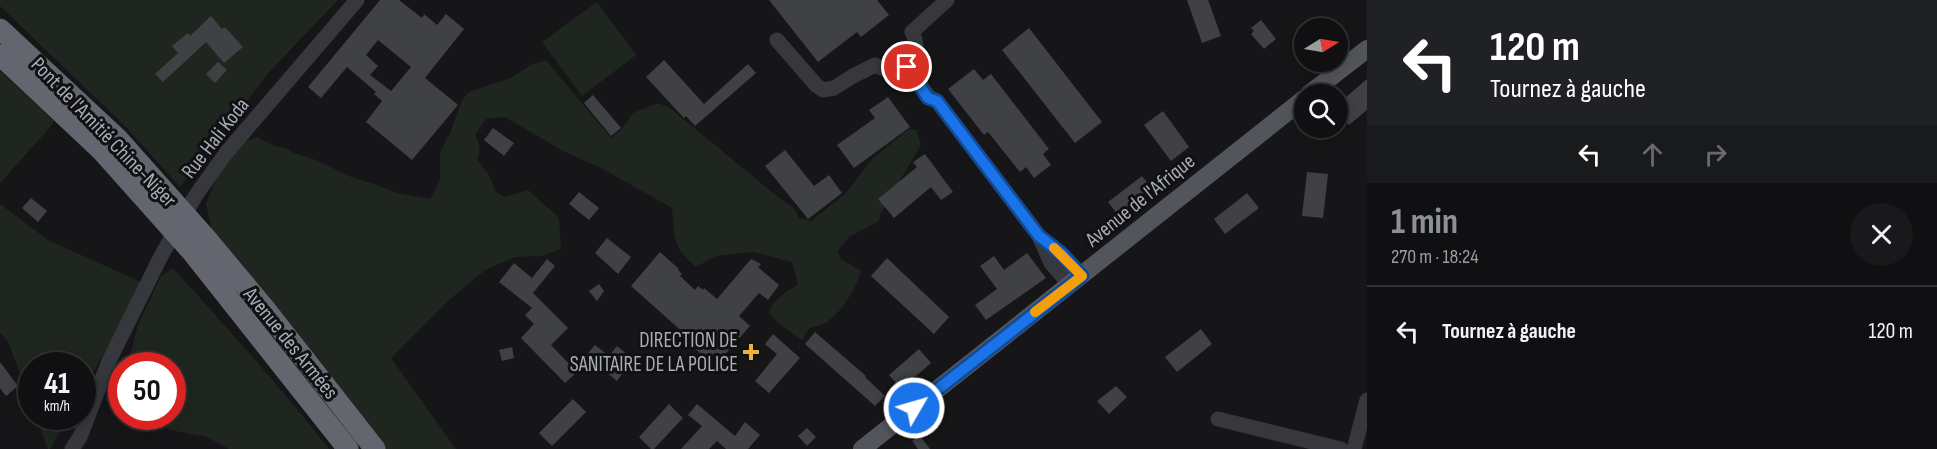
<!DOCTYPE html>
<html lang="fr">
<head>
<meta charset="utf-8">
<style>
  :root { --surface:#101012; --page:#19191b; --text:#f1f3f6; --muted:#9c9d9f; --line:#303032; --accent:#8c9099 }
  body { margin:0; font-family:"Sofia Sans Condensed",sans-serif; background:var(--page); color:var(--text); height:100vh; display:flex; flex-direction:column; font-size:22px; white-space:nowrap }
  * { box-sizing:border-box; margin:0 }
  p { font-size:20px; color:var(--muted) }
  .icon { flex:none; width:33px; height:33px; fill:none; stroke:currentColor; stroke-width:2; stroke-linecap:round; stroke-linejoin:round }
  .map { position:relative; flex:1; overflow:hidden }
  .panel { display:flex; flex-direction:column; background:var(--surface); width:570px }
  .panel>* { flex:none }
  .guide { background:#202124; color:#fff; overflow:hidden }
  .needle { width:39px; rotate:79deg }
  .controls { position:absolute; left:1294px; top:18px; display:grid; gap:12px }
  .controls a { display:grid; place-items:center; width:54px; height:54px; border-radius:50%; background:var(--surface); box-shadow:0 3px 15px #0003,0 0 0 2px var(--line); font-size:30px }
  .speed { position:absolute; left:18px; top:352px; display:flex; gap:12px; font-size:30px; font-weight:700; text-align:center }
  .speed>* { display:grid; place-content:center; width:78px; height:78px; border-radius:50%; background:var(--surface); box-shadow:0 3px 15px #0003,0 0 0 2px var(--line); line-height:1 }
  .speed small { font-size:15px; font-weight:400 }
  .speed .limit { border:9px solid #d22; background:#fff; color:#111 }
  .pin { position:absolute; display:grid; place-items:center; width:51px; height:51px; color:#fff; margin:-26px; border:3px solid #fff; border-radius:50%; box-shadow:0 2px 6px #0007 }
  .me { position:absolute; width:66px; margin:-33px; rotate:52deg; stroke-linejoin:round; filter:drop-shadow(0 0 4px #0008) }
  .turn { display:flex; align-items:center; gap:21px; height:126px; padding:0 24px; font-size:27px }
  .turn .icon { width:78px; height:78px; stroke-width:2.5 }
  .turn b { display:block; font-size:42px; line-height:51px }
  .lanes { display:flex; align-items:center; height:57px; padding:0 24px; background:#0003; justify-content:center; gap:30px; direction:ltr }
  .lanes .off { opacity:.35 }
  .round { display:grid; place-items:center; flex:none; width:63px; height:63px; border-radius:32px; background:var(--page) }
  .headline { display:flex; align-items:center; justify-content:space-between; height:102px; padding:0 24px }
  h1 { font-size:36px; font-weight:700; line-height:45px; color:var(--accent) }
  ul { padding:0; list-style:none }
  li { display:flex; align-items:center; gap:18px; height:90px; padding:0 24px; border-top:2px solid var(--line) }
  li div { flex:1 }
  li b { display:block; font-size:22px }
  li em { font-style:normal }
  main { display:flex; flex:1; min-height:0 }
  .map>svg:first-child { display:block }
  .green { fill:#1e261f }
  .building { fill:#404145; fill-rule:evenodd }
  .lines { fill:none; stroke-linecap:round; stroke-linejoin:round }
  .minor { stroke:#37383d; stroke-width:15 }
  .major { stroke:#53555c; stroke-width:18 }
  .highway { stroke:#63666e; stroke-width:21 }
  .route-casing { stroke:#114b97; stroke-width:15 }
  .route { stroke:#1a73e8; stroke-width:10 }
  .slow { stroke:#f59e0b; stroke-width:10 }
  .poi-dot { fill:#f2b134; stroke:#111113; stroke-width:2 }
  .labels { text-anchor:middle; stroke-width:6; stroke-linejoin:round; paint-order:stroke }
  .street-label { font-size:21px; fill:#a8adb8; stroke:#111113 }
  .poi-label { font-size:21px; fill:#a8adb8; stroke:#111113; text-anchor:end }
</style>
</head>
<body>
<main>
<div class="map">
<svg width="1367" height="449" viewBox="0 0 1367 449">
  <rect width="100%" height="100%" fill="#161618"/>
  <!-- green -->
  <path class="green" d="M 0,0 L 338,0 L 271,70 L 180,187 L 126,127 L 0,6 Z
    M 597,2 L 636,55 L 582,96 L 542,42 Z
    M 546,60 L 611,138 L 621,130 L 633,113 L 658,103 L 670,108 L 778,197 L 794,208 L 799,218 L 811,221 L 845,194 L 872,159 L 909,129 L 916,130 L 921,145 L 880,214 L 879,221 L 849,237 L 838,251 L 841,259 L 861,271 C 857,287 841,313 827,322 C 822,325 815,326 809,328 L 802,340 L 778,323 L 769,313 C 775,296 785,294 798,284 L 792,262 L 753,252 L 716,256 L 696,267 C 672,248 675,237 672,208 L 601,168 L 565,152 L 505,117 L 486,119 L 475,135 C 480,145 481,150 477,160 L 488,173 L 496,192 L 505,197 L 528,190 L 559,218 L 561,249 L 541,256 L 514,257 L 484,271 L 449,300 L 391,358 L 456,449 L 384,449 L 213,235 L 206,204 L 221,167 L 239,143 L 257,137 L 274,146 L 286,148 L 294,153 L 316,160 L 351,177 L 372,183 L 397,193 L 430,199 L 440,180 L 440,152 L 451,131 L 462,100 L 469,92 L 511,78 L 531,65 Z
    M 0,71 L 54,121 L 46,132 L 0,183 Z
    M 0,204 L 48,240 L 143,283 L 83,391 L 82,366 L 32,366 L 31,404 L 8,341 L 0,332 Z
    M 173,268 C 226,327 280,386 329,449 L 229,449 L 207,437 L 170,430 L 150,417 L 172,417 L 172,366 L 127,366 L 138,325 L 161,276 Z
    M 36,417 L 68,417 L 50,449 L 48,449 Z"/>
  <!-- building -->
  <path class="building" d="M 380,0 L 399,0 L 422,18 L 424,14 L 437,25 L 446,14 L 464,29 L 425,78 L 458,105 L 412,160 L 366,122 L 382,101 L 374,94 L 376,92 L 347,67 L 321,98 L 308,87 ZM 378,40 L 411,67 L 391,91 L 370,75 L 378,66 L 366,55 Z
    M 769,0 L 877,0 L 889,15 L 861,37 L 857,32 L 818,62 Z
    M 1187,0 L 1208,0 L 1221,36 L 1202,43 Z
    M 211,16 L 222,29 L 225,27 L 243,47 L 224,63 L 206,42 L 163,82 L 155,74 L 178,53 L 172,46 L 188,33 L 190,36 Z
    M 1261,20 L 1276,39 L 1264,49 L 1251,34 L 1254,31 L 1251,28 Z
    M 1029,28 L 1102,122 L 1075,143 L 1002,50 Z
    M 664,60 L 704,104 L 748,64 L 756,73 L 695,126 L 686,116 L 684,118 L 646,77 Z
    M 218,62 L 227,70 L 215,83 L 206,74 Z
    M 974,69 L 983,80 L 991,74 L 1049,149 L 1043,154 L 1051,165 L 1034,178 L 1026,167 L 1020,172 L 988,132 L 984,135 L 948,89 Z
    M 1367,79 L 1367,110 L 1349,125 L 1338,112 L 1338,104 Z
    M 593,95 L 621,128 L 611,136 L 584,103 Z
    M 888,97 L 910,127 L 854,168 L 837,145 L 875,118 L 869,110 Z
    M 1163,111 L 1189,147 L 1171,161 L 1144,125 Z
    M 493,128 L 514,143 L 504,156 L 484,140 Z
    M 785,150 L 814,186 L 829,175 L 842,193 L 808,219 L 765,166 Z
    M 925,154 L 953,192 L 941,200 L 931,187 L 894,218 L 878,199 L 917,167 L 913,162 Z
    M 1307,172 L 1328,174 L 1323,218 L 1302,216 Z
    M 1142,176 L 1156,194 L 1122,220 L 1108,202 Z
    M 579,192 L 599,208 L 589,220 L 569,204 Z
    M 1247,193 L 1259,208 L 1225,234 L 1214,219 Z
    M 31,198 L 47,211 L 38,222 L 22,208 Z
    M 607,238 L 631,257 L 618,274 L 595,253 Z
    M 660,252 L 679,269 L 678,270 L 682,274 L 680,276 L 695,290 L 698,286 L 703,290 L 704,288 L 717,299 L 751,259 L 761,264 L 758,267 L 779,285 L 768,300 L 759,293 L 739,316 L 750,326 L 721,359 L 714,353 L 708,360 L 692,346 L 695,343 L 631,286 Z
    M 1027,253 L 1046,278 L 986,320 L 975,305 L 997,289 L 980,266 L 994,256 L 1004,270 Z
    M 887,258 L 949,317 L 934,334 L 871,276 Z
    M 547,259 L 555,266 L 533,293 L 568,328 L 551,345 L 577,372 L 565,383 L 521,338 L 534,324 L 525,315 L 532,308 L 499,282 L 514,263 L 532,278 Z
    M 599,284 L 604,291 L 597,301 L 589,291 Z
    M 1201,329 L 1212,344 L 1177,372 L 1165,357 Z
    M 815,332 L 866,376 L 865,377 L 885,396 L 875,406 L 805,344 Z
    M 773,334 L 800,358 L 769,393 L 755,381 L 777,354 L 765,344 Z
    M 595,345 L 609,356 L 617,346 L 633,359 L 617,381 L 593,362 L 590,366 L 582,360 Z
    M 512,347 L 514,358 L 502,361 L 499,350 Z
    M 919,349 L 931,363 L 901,389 L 889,375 Z
    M 0,362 L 18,386 L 6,396 L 0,388 Z
    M 1116,386 L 1127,397 L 1109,414 L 1097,401 Z
    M 573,399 L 586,412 L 552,446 L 539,433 Z
    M 669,404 L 683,418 L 654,449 L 651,449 L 639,437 Z
    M 697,404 L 735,436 L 745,422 L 760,435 L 748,449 L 726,449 L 717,441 L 709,449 L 681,449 L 702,426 L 688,415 Z
    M 807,428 L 816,437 L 807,446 L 798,436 Z
    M 919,435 L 930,449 L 918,449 L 912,441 Z"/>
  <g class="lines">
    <!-- minor -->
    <path class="minor" d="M 777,40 L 816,85 L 823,90 L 834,88 L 853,76 L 875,65 C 902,81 926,61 912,32 L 947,0
      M 907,67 L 929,97 L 937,101 L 1039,236 L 1051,263 L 1070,285
      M 1041,238 L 1062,254 L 1082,276
      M 1218,419 L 1341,449
      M 72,449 L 80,437 L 109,361 L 161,256 L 196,195 L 226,153 L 357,0
      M 1354,449 L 1367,400"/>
    <!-- major -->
    <path class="major" d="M 1309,94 L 1367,49
      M 862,449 L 1305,98"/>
    <!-- highway -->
    <path class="highway" d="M 0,29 L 118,139 L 206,238 L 266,310 L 375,449
      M 0,55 L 101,150 L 192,252 L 348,449"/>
  </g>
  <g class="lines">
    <defs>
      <path id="route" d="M 907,67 L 928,98 L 937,101 L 1039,236 L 1062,254 L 1082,276 L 914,408"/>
    </defs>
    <!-- route casing -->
    <use href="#route" class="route-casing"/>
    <!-- route -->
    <use href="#route" class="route"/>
    <!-- slow -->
    <path class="slow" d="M 1035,312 L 1082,276 L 1054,248"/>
  </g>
  <!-- markers -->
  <path class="poi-dot" d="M748 343h6v6h6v6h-6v6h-6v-6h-6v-6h6z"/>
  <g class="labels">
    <!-- street labels -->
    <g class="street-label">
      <text transform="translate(104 132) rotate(46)" y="7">Pont de l'Amitié Chine-Niger</text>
      <text transform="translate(215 138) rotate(-52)" y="7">Rue Hali Koda</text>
      <text transform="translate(1140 200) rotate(-39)" y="7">Avenue de l'Afrique</text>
      <text transform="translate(291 343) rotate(51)" y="7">Avenue des Armées</text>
    </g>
    <!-- poi labels -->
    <g class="poi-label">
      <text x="738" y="347">DIRECTION DE<tspan x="738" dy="24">SANITAIRE DE LA POLICE</tspan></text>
    </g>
  </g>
</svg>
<div class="controls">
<a><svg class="needle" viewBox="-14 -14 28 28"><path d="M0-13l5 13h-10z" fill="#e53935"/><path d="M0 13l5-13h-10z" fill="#9c9d9f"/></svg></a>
<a><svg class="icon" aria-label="search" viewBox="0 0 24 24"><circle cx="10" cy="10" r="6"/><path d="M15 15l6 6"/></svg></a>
</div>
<div class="speed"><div>41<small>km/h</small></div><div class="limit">50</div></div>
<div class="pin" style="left:907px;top:67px;background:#d93025"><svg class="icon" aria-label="arrive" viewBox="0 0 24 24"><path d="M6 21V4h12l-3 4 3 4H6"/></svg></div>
<svg class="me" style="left:914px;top:408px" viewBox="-20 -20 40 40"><circle r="17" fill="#1a73e8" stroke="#fff" stroke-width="3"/><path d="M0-11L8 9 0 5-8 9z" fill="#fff"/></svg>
</div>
<section class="panel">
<div class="guide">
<div class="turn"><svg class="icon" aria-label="left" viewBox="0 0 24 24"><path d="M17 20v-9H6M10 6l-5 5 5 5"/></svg><div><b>120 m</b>Tournez à gauche</div></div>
<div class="lanes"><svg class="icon" aria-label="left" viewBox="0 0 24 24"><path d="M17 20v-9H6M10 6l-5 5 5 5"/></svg><svg class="icon off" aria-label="ahead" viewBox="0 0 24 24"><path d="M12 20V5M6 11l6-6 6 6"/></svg><svg class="icon off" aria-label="right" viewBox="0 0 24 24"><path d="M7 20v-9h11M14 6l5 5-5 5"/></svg></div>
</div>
<div class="headline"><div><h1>1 min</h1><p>270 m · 18:24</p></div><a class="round"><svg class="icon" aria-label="close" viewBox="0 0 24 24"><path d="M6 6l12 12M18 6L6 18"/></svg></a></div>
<ul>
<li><svg class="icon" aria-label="left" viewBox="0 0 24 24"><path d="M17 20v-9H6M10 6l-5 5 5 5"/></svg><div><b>Tournez à gauche</b></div><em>120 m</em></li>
</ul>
</section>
</main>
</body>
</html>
